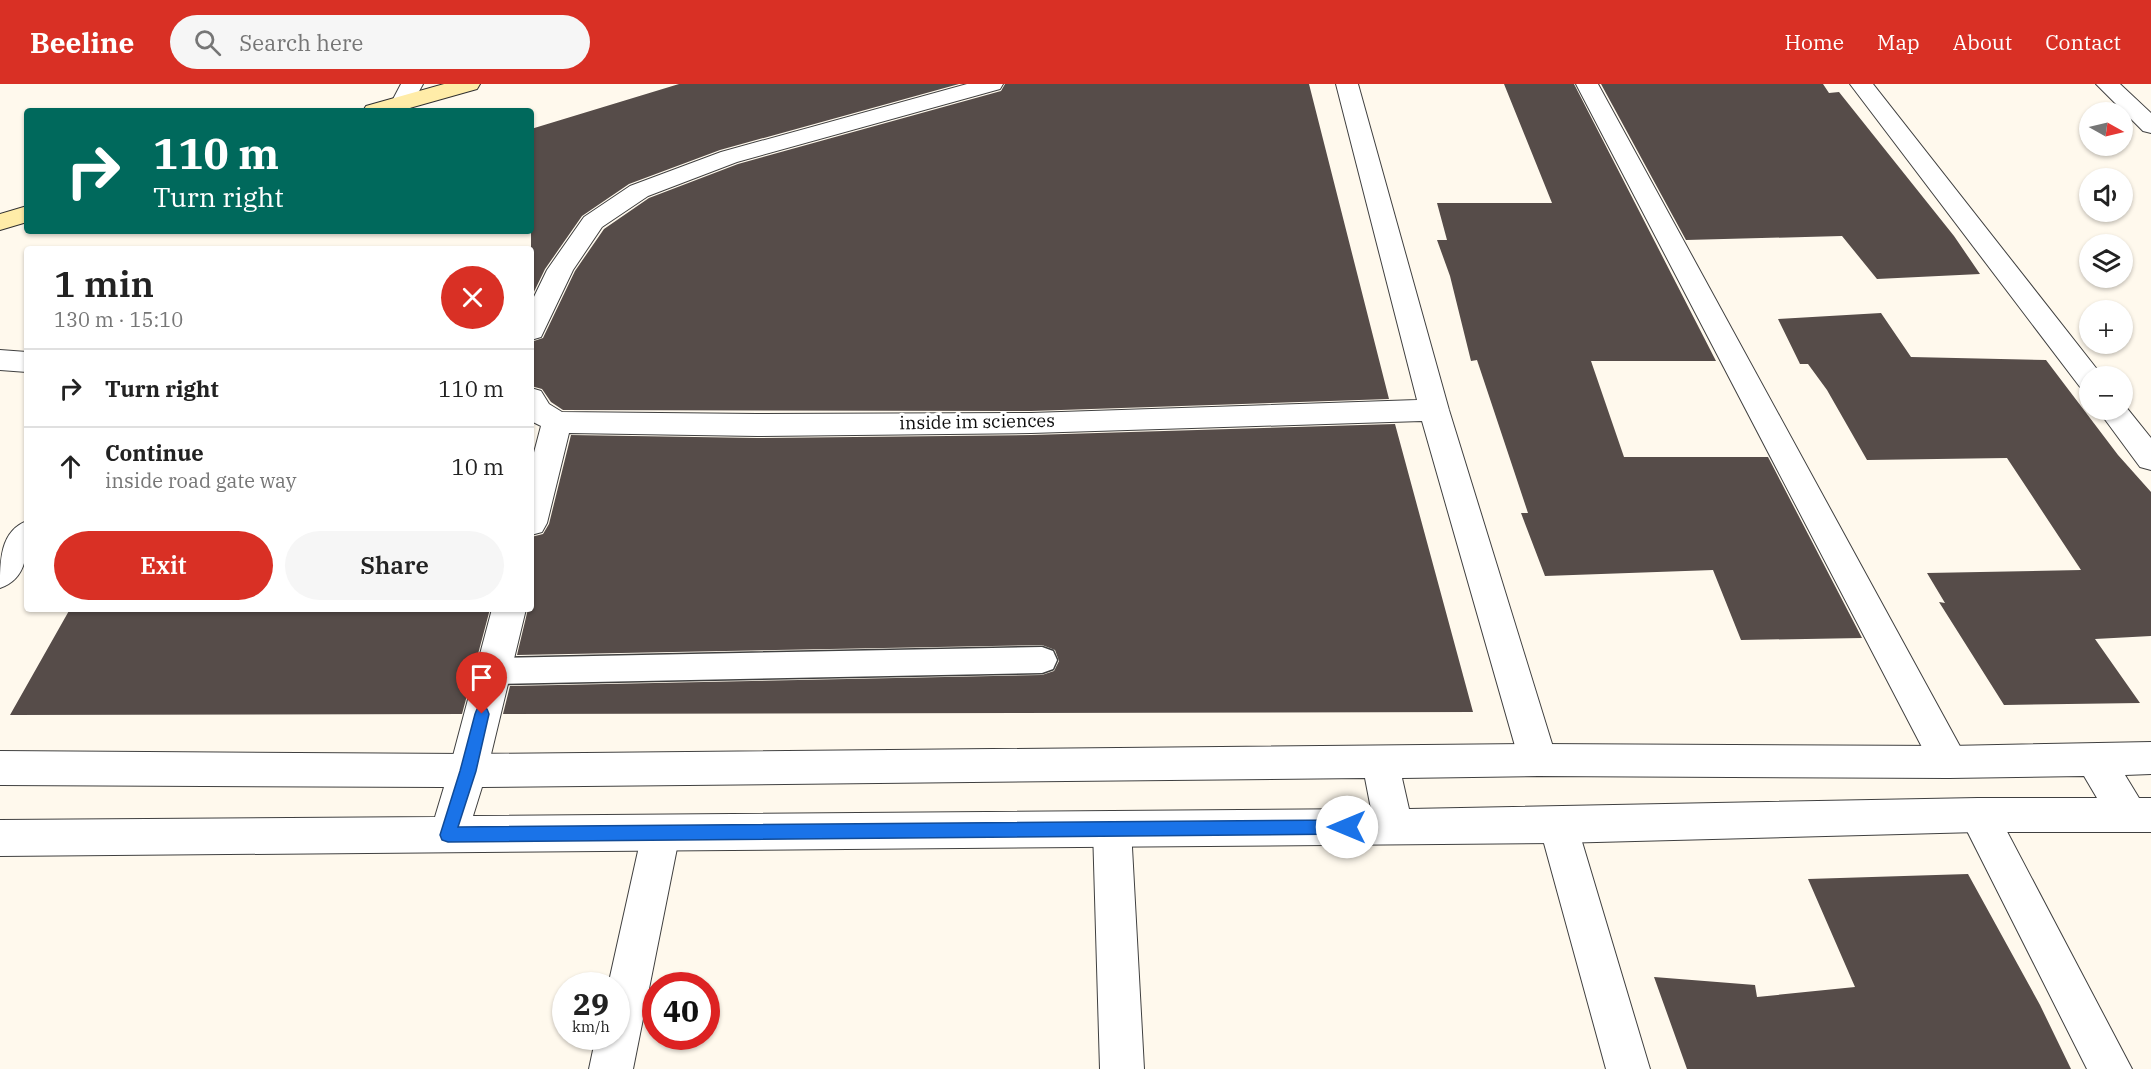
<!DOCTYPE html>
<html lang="en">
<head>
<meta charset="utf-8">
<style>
  :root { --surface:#fff; --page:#f6f6f6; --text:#222; --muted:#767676; --line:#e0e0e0; --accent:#d93025 }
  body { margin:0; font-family:"IBM Plex Serif",serif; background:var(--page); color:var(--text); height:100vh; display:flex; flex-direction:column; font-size:22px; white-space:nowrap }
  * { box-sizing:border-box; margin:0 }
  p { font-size:20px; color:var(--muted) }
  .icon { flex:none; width:33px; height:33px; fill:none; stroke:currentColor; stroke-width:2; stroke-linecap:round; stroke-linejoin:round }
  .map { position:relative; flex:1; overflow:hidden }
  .drawer { position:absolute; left:24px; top:162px; width:510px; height:366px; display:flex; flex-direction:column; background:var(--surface); border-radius:6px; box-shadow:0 2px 4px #0004 }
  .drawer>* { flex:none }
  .guide { position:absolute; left:24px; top:24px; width:510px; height:126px; border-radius:6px; box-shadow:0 2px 4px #0004; background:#00695c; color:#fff; overflow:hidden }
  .needle { width:39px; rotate:98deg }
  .controls { position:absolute; left:2079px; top:18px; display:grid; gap:12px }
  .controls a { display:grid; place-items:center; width:54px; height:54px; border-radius:50%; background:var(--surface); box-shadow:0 2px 4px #0004; font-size:30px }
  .speed { position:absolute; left:552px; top:888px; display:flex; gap:12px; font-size:30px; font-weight:700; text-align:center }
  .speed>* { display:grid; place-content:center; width:78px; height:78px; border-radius:50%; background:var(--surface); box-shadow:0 2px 4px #0004; line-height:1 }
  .speed small { font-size:15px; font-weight:400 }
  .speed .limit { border:9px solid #d22; background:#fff; color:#111 }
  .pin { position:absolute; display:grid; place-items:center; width:51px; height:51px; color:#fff; margin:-62px -26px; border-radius:50% 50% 50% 0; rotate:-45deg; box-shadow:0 0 6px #0007 }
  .pin .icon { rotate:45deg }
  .me { position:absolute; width:66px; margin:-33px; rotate:270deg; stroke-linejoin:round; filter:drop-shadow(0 0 4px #0008) }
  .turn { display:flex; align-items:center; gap:21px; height:126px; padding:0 30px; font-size:27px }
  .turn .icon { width:78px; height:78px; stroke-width:2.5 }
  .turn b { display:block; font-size:42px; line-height:51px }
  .round { display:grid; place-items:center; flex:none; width:63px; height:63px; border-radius:32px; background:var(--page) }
  .head { display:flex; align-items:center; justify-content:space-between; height:102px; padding:0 30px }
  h1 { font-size:36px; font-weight:600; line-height:45px }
  .action { display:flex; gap:12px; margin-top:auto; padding:12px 30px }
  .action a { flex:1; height:69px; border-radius:36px; background:var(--accent); color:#fff; font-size:24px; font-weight:600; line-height:69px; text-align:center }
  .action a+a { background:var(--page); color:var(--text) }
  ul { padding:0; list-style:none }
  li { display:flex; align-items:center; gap:18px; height:78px; padding:0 30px; border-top:2px solid var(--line) }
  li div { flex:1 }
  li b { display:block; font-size:22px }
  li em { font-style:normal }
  header { display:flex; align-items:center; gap:36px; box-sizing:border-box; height:84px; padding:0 30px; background:var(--accent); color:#fff }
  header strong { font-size:28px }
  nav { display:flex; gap:33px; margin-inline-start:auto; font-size:21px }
  .search { width:420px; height:54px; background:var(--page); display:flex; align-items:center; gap:15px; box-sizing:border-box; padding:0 21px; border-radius:33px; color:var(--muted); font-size:22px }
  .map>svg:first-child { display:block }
  .building { fill:#564c49 }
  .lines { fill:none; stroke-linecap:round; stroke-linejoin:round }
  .service-casing { stroke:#404040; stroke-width:3 }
  .minor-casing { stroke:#404040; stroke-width:2 }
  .tertiary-casing { stroke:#404040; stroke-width:2 }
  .secondary-casing { stroke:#2f2f2f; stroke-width:2 }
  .service { fill:#fff; fill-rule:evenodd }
  .minor { fill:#fff; fill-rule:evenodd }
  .tertiary { fill:#fff; fill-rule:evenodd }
  .secondary { fill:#ffeca8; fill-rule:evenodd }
  .route { fill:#1a73e8; stroke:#114b97; stroke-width:1.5 }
  .labels { text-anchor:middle; stroke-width:6; stroke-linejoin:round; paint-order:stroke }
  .street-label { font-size:18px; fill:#0d0d0d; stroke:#fff }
</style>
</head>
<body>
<header>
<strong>Beeline</strong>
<div class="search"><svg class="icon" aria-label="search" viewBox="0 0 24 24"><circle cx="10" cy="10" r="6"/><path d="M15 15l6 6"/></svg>Search here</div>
<nav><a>Home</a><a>Map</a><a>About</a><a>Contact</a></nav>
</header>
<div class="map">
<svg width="2151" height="985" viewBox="0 0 2151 985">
  <rect width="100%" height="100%" fill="#fff9ed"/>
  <!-- building -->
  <path class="building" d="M 679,0 L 959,0 L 720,66 L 629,100 L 582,132 L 545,185 L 531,214 L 531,45 Z
    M 1005,0 L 1309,0 L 1389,315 L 1031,327 L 563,326 L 551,318 L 542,305 L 531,302 L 531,258 L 543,254 L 575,187 L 604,145 L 649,114 L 738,80 L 1001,7 Z
    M 1504,0 L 1574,0 L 1716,277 L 1591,277 L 1624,373 L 1768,373 L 1862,554 L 1741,556 L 1713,486 L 1545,492 L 1521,429 L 1528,429 L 1477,276 L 1471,277 L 1450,192 L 1437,156 L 1447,156 L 1437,119 L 1552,119 Z
    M 1601,0 L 1823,0 L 1829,9 L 1839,8 L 1954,152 L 1980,190 L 1877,195 L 1842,152 L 1686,156 Z
    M 1881,229 L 1911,273 L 2046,276 L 2118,371 L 2151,408 L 2151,552 L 2095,555 L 2140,619 L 2004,621 L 1939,518 L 1945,519 L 1927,489 L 2081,486 L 2007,374 L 1867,376 L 1827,306 L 1808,280 L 1800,280 L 1778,235 Z
    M 1395,340 L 1473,628 L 503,630 L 510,602 L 1042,591 L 1054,587 L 1059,577 L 1055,566 L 1042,561 L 517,571 L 528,525 L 531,525 L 531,453 L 543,450 L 549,440 L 571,351 L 757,354 L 1031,351 Z
    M 70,525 L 490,525 L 462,630 L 10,631 Z
    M 1968,790 L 2040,921 L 2071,985 L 1687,985 L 1654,893 L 1755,901 L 1757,913 L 1855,903 L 1808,795 Z"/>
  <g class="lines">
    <defs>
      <path id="service" d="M 1042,563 L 1053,567 L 1057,576 L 1053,585 L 1042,589 L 493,600 L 482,596 L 478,587 L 482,578 L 493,574 Z"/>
      <path id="minor" d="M 401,0 L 423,0 L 410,24 L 402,26 L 394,24 L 391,19 Z
        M 967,0 L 1003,0 L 1000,5 L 737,78 L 648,112 L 602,143 L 573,186 L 541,253 L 531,256 L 531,219 L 547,186 L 584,133 L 630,102 L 721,68 Z
        M 1336,0 L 1358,0 L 1449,326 L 1557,676 L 1551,688 L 1538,692 L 1525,688 L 1519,676 L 1422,337 L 1031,349 L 757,352 L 569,349 L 547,439 L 542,448 L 531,451 L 531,380 L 541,342 L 531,337 L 531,304 L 541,307 L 549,320 L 562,328 L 757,330 L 1031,329 L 1417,316 Z
        M 1576,0 L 1598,0 L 1962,666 L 1968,678 L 1962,690 L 1949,694 L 1936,690 Z
        M 1850,0 L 1873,0 L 2100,289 L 2102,292 L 2090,292 L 2090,306 L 2080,303 Z
        M 2096,0 L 2120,0 L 2151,29 L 2151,49 L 2143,47 Z
        M 0,266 L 27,268 L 27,288 L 0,286 Z
        M 2122,318 L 2151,354 L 2151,386 L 2140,383 L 2098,326 L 2122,326 Z
        M 27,437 C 27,463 30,494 0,504 C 0,477 0,447 27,437 Z
        M 492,525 L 526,525 L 487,687 L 481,699 L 468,704 L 455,699 L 449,687 Z
        M 1978,714 L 1992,719 L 2132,985 L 2087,985 L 1959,731 L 1964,719 Z
        M 1558,723 L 1572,729 L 1577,741 L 1650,985 L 1606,985 L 1539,741 L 1544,729 Z
        M 1112,727 L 1126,732 L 1131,745 L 1144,985 L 1100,985 L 1093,745 L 1098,732 Z
        M 661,731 L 675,736 L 680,749 L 633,985 L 589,985 L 596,952 L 616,952 L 616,902 L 608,902 L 642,749 L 647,736 Z"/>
      <path id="tertiary" d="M 2151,658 L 2151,690 L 2125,691 L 2139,714 L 2151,714 L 2151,748 L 1978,748 L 1558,759 L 0,772 L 0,736 L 435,733 L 444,703 L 0,701 L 0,667 L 468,670 L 1538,660 L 1949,662 ZM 1538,692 L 1949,694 L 2084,692 L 2097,714 L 1978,714 L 1409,725 L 1402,694 ZM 1365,694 L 1371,725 L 473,732 L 482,703 Z"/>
      <path id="secondary" d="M 444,0 L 480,0 L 477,5 L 399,27 L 363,27 L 366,22 Z
        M 27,122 L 27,138 L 0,146 L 0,130 Z"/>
    </defs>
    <!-- service casing -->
    <use href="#service" class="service-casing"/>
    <!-- minor casing -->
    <use href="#minor" class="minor-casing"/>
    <!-- tertiary casing -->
    <use href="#tertiary" class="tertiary-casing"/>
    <!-- secondary casing -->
    <use href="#secondary" class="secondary-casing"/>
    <!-- service -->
    <use href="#service" class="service"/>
    <!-- minor -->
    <use href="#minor" class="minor"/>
    <!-- tertiary -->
    <use href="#tertiary" class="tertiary"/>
    <!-- secondary -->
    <use href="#secondary" class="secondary"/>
  </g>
  <!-- route -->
  <path class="route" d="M 482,623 L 487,625 L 489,630 L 476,687 L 458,743 L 1347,736 L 1353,738 L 1355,743 L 1353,748 L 1347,750 L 448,758 L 442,756 L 440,751 L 460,687 L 475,630 L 477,625 Z"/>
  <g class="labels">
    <!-- street labels -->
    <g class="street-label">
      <text transform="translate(977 338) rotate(-1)" y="6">inside im sciences</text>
    </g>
  </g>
</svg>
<div class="controls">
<a><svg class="needle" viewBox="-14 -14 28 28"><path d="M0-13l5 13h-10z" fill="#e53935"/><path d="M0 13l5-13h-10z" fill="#767676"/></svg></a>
<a><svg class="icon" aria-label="sound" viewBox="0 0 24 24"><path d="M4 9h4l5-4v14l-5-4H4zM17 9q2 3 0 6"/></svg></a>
<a><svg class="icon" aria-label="layers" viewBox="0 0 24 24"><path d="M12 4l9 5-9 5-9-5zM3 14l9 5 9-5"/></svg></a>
<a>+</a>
<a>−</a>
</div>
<div class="speed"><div>29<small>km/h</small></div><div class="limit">40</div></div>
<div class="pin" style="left:482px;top:630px;background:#d93025"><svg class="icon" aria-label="arrive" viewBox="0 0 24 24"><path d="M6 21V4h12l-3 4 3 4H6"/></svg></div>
<svg class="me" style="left:1347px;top:743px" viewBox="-20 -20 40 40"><circle r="19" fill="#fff"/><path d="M0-13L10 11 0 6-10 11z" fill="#1a73e8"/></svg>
<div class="guide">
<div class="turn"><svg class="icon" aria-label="right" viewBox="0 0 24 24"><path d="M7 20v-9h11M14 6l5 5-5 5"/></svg><div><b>110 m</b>Turn right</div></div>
</div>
<section class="drawer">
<div class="head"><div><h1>1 min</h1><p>130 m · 15:10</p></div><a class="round" style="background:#d93025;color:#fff"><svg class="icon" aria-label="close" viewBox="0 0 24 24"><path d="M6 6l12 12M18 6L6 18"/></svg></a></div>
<ul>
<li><svg class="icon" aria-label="right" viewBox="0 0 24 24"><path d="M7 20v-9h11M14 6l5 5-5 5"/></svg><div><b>Turn right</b></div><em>110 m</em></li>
<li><svg class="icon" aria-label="ahead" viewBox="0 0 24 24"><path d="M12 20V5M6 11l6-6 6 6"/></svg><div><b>Continue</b><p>inside road gate way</p></div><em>10 m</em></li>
</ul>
<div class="action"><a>Exit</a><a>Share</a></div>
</section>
</div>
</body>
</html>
